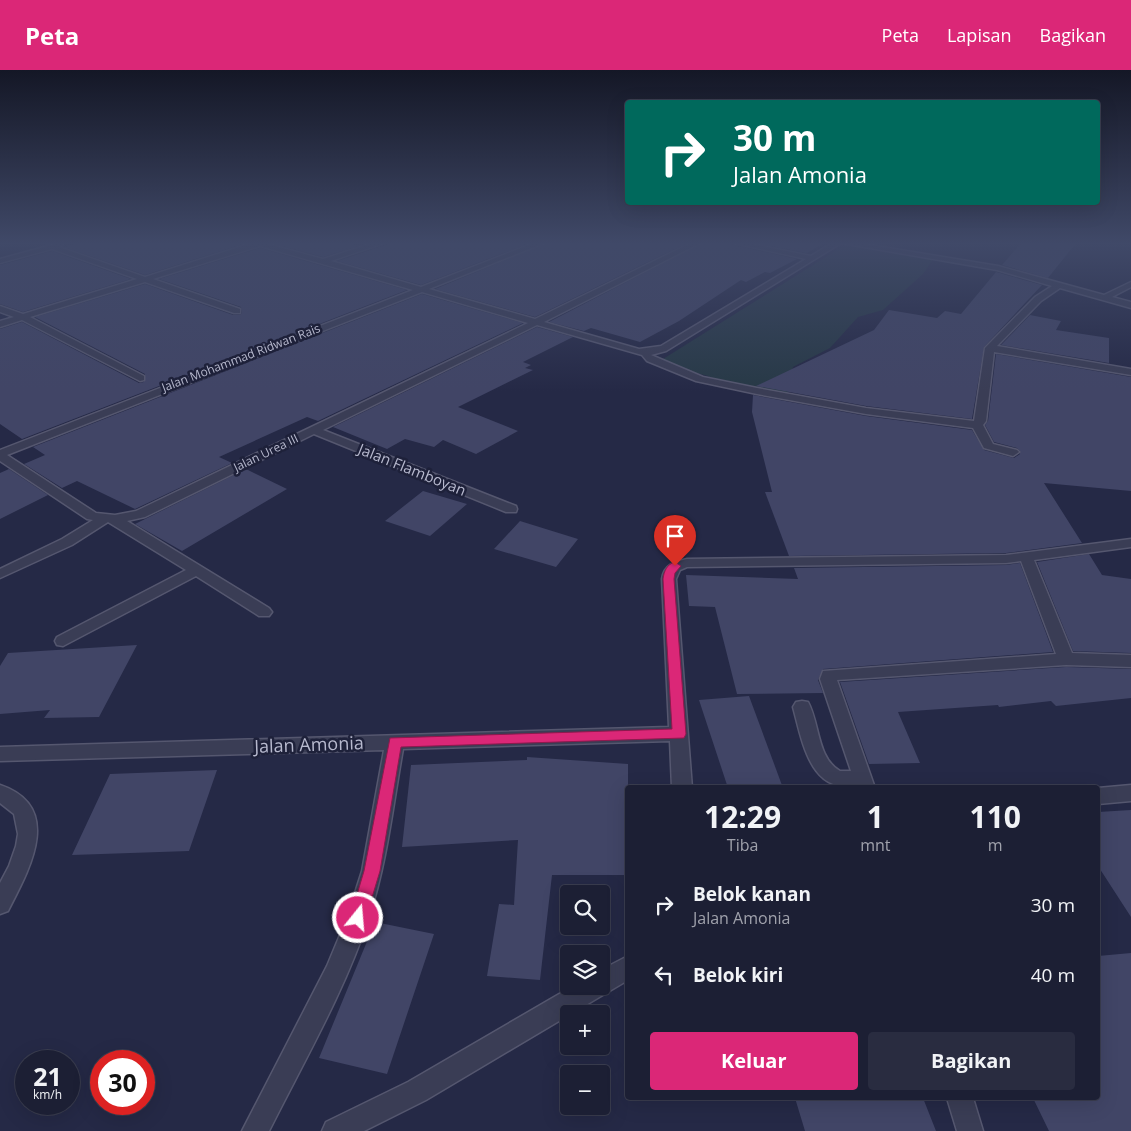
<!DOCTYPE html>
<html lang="id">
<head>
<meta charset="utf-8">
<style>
  :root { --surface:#1c1f34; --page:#292c40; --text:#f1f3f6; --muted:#a0a2ac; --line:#3a3d4f; --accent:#db2777 }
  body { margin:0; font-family:"Open Sans",sans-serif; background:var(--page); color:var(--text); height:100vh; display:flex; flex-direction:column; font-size:19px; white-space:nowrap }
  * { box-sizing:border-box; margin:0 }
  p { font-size:16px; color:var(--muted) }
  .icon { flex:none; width:28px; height:28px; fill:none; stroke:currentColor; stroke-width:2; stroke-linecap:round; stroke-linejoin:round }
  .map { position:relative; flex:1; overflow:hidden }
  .drawer { position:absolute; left:625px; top:715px; width:475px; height:315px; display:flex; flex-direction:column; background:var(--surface); border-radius:5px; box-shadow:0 5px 20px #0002,0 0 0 1px var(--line) }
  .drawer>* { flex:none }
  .guide { position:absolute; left:625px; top:30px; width:475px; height:105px; border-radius:5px; box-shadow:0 5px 20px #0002,0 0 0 1px var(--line); background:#00695c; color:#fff; overflow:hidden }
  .controls { position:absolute; left:560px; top:815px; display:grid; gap:10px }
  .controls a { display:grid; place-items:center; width:50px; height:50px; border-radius:5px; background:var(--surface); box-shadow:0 5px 20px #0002,0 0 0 1px var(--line); font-size:25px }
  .speed { position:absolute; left:15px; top:980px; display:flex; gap:10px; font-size:25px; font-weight:700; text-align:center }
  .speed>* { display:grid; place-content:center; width:65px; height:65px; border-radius:50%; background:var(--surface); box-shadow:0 5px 20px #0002,0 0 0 1px var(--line); line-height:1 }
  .speed small { font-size:12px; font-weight:400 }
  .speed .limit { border:8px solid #d22; background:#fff; color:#111 }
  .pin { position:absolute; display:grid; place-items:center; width:42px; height:42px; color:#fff; margin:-51px -21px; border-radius:50% 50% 50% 0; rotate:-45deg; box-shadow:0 0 5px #0007 }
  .pin .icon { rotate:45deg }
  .me { position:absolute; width:55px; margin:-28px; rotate:17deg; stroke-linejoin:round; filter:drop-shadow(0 0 4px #0008) }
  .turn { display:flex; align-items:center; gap:18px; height:105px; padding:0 25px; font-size:22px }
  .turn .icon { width:65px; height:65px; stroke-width:2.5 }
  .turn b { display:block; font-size:35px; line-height:42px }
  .eta { display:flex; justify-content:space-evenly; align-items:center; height:85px; text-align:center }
  .eta b { font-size:30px; font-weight:700; line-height:35px }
  .primary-button { display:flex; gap:10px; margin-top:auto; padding:10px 25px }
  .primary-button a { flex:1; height:58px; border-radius:5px; background:var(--accent); color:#fff; font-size:20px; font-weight:700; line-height:58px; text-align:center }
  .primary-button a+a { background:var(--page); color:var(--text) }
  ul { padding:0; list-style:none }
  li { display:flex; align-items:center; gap:15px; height:70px; padding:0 25px }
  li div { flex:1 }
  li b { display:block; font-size:19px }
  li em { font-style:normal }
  header { display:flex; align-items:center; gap:30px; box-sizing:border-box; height:70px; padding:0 25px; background:var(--accent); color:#fff }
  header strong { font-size:24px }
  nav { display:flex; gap:28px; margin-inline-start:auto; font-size:18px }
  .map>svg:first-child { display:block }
  .green { fill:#273946 }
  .building { fill:#414566 }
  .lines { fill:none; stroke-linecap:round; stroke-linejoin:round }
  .street-casing { stroke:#55576f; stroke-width:3 }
  .street { fill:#3a3d55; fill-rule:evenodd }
  .route { fill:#db2777; stroke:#8e194d }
  .labels { text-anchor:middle; stroke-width:5; stroke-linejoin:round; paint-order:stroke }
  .far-street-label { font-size:12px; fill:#b7b9ce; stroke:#1e213a }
  .street-label { font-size:15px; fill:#b7b9ce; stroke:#1e213a }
  .near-street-label { font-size:18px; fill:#b7b9ce; stroke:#1e213a }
</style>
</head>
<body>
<header>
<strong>Peta</strong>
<nav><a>Peta</a><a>Lapisan</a><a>Bagikan</a></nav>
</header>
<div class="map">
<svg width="1131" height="1061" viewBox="0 0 1131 1061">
  <rect width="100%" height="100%" fill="#252946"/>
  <!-- green -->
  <path class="green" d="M 848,173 L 934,188 L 923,204 L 883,240 L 858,247 L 830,278 L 793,297 L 787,326 L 719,313 L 708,306 L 669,296 L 663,289 Z"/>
  <!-- building -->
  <path class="building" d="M 77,173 L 246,173 L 145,205 L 64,177 Z
    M 271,173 L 348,173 L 358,176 L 323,187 Z
    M 392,173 L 529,173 L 421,215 L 337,191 Z
    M 546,173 L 687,173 L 535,247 L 435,219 Z
    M 702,173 L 731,173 L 733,175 L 797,189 L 770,203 L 765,202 L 746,212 L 741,210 L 679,251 L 640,272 L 591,258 L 584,261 L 549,252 Z
    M 756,173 L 824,173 L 807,183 Z
    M 1021,173 L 1076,173 L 1048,208 L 1002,195 Z
    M 260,178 L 407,220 L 22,369 L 0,354 L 0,259 L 22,252 L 139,313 L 144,312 L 145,304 L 35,247 L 145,214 L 233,245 L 240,245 L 242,243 L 241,237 L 159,209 Z
    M 52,181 L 131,209 L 23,242 L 0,234 L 0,195 Z
    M 996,202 L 1042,215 L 984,277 L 972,349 L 866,336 L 756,316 L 874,260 L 889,240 L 937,248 L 945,241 L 961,244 Z
    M 422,224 L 523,253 L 318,351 L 307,347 L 219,387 L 232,393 L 135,439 L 77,411 L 62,418 L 24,394 L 45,385 L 33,377 Z
    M 1030,245 L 1061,251 L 1056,260 L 1109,268 L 1109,293 L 1001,275 Z
    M 537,257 L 573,267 L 523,292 L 531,295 L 525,298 L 533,300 L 458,337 L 518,361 L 476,384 L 443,370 L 434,377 L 405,369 L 387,379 L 333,357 Z
    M 996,284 L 1131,307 L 1131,421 L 1044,413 L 1082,473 L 1006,483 L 789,486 L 765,422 L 772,422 L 752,342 L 753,325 L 866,346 L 972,360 L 984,380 L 1014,388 L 1020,384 L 1020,381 L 1017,378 L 994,372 L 985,355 L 988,351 Z
    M 9,399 L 48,425 L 0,449 L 0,403 Z
    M 246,399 L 287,419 L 182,481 L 135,454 Z
    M 423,421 L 467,434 L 430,466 L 385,451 Z
    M 520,451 L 578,469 L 556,497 L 494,479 Z
    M 1089,484 L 1102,505 L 1131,509 L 1131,583 L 1073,581 L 1037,492 Z
    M 1020,493 L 1053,582 L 823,599 L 818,610 L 823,623 L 737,624 L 715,537 L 689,536 L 686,505 L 798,509 L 794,498 L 1006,495 Z
    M 137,575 L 99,647 L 44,648 L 50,640 L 0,644 L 0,596 L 8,583 Z
    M 1066,597 L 1131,599 L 1131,628 L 1056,636 L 1051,631 L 999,637 L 998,635 L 898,642 L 920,693 L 869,694 L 840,612 Z
    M 749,626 L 783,718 L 728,718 L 699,630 Z
    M 527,687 L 628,694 L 628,805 L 552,805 L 540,910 L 487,906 L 499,834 L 514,835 L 518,770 L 402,777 L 411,695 L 527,690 Z
    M 217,700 L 189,781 L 72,785 L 110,704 Z
    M 1131,740 L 1131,847 L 1098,796 L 1098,742 Z
    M 375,852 L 434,864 L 387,1004 L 319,988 Z
    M 1131,883 L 1131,1061 L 1049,1061 L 1033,1028 L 1098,1028 L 1098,886 Z
    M 795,1028 L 923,1028 L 936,1061 L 805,1061 Z"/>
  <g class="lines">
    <defs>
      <path id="street" d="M 59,173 L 63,175 L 59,177 L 145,207 L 252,173 L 264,173 L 323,189 L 373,173 L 384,173 L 331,191 L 421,217 L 534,173 L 544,173 L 429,219 L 535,249 L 691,173 L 700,173 L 544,252 L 639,279 L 661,276 L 806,189 L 733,173 L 747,173 L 811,186 L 832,173 L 841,173 L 666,281 L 651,285 L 703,307 L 757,318 L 866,338 L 974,351 L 985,278 L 1035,227 L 1052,216 L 997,200 L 841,173 L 858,173 L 998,196 L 1104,225 L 1131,212 L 1131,217 L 1112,227 L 1131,232 L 1131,238 L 1060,218 L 1041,231 L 997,276 L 1131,299 L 1131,305 L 994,282 L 986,351 L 983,355 L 993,374 L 1017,380 L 1019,382 L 1013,386 L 984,378 L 973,358 L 866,344 L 757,324 L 696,311 L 647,291 L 642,285 L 537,255 L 323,360 L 516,436 L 517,439 L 516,442 L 506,442 L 314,364 L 145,447 L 127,451 L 269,538 L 272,542 L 269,546 L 259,546 L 196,506 L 63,576 L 57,575 L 55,571 L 57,567 L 186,500 L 108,452 L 72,475 L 0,508 L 0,499 L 62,469 L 93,450 L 87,449 L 0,391 L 0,380 L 413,220 L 260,176 L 153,209 L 240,239 L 240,243 L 234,243 L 145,212 L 30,247 L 144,306 L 144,310 L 140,311 L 22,250 L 0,257 L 0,251 L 14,247 L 0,242 L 0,236 L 23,244 L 137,209 L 52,179 L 0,193 L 0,189 ZM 422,222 L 528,253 L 136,441 L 115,445 L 96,443 L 7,385 Z
        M 1131,469 L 1131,477 L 1034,490 L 1072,583 L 1131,585 L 1131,597 L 1066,595 L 837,610 L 875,718 L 856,718 L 855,715 C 810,724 802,670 793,637 L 796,632 L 802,631 L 808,632 C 820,654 817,688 840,701 L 851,701 L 820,609 L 823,601 L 1056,584 L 1021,491 L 1006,493 L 687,497 L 680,500 L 676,509 L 692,718 L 672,718 L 670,671 L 403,679 C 393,735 387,793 369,847 C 345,921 304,991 269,1061 L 242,1061 L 327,896 L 347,848 L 362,801 L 384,680 L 0,691 L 0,677 L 669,657 L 662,509 C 664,495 674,492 687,489 L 1006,485 Z
        M 0,715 C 65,737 29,800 8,841 L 0,844 L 0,813 L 9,796 L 16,776 L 18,764 L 14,744 L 0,733 Z
        M 1131,715 L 1131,731 L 1098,734 L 1098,718 Z
        M 628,886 L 628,910 L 426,1030 L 364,1061 L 322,1061 L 326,1052 L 408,1012 L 573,916 L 601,916 L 601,900 Z
        M 947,1028 L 973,1028 L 983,1061 L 957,1061 Z"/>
    </defs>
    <!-- street casing -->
    <use href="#street" class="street-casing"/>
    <!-- street -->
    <use href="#street" class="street"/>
  </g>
  <!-- sky -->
  <linearGradient id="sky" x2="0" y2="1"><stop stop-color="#141726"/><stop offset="0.54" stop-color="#404968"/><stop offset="1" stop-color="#404968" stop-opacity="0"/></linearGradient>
  <rect width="1131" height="321" fill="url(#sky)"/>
  <!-- route -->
  <path class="route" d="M 675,492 L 681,496 L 675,503 L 674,509 L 686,664 L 684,668 L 401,677 L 380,801 L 364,854 L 358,856 L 352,854 L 350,848 L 364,801 L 390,668 L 672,659 L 663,509 C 664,501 667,494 675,492 Z"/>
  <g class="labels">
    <!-- far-street labels -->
    <g class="far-street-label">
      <text transform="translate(241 288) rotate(-21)" y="4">Jalan Mohammad Ridwan Rais</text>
      <text transform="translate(266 383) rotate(-26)" y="4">Jalan Urea III</text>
    </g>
    <!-- street labels -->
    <g class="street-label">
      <text transform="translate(412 400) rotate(22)" y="5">Jalan Flamboyan</text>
    </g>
    <!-- near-street labels -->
    <g class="near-street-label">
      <text transform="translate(309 675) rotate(-2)" y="6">Jalan Amonia</text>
    </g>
  </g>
</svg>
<div class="controls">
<a><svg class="icon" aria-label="search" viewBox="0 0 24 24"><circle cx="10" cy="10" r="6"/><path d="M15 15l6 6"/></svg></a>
<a><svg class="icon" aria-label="layers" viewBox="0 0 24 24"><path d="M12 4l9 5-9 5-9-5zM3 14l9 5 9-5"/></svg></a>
<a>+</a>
<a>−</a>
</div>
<div class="speed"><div>21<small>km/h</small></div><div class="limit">30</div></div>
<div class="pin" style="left:675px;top:496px;background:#d93025"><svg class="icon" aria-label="arrive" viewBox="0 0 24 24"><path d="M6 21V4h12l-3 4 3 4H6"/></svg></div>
<svg class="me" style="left:358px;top:848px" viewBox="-20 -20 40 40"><circle r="17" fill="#db2777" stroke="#fff" stroke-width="3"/><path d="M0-11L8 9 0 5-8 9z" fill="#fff"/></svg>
<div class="guide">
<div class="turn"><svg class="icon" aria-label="right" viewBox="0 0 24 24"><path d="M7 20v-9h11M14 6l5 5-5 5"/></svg><div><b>30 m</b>Jalan Amonia</div></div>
</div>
<section class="drawer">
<div class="eta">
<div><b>12:29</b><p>Tiba</p></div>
<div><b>1</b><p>mnt</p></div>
<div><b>110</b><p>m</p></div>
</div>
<ul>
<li><svg class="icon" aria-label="right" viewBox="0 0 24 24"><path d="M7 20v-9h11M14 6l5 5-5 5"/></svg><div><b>Belok kanan</b><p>Jalan Amonia</p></div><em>30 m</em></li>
<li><svg class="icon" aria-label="left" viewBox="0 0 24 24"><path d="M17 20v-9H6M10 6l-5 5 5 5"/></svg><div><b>Belok kiri</b></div><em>40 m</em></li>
</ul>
<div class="primary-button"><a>Keluar</a><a>Bagikan</a></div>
</section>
</div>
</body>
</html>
